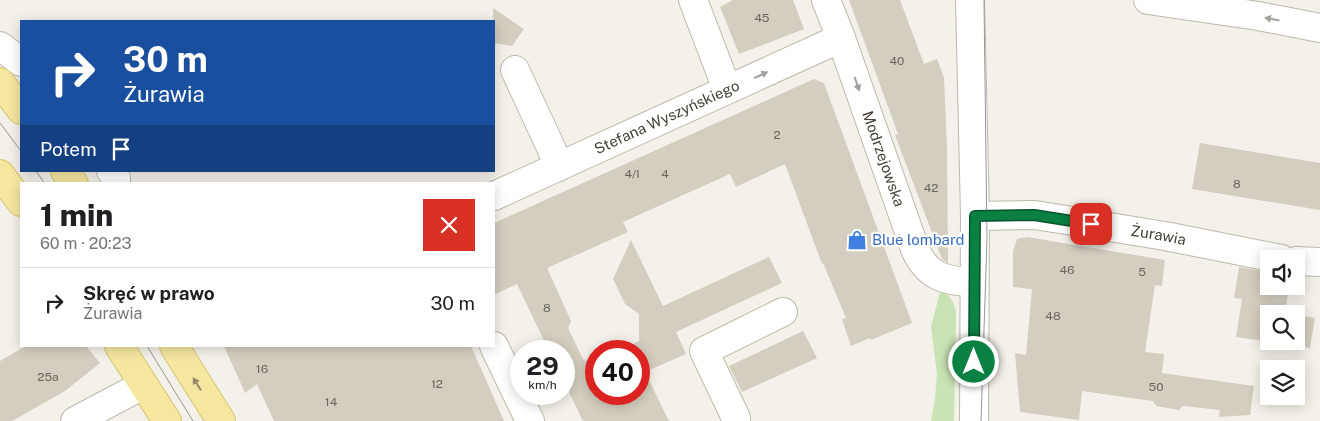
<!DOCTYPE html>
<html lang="pl">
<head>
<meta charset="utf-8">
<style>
  :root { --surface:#fff; --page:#f6f6f6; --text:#202124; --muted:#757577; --line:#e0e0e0 }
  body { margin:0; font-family:"Public Sans",sans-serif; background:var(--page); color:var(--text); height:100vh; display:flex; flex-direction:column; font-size:19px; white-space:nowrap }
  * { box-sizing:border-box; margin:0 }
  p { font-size:16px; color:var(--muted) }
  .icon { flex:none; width:28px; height:28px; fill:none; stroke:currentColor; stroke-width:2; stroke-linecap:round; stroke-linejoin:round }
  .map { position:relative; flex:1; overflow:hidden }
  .side { position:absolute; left:20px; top:182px; width:475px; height:165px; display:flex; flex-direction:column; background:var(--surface); border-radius:0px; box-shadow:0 2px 12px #0003 }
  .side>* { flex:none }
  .banner { position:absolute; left:20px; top:20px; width:475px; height:152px; border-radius:0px; box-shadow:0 2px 12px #0003; background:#1a4fa0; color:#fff; overflow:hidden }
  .buttons { position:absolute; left:1260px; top:250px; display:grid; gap:10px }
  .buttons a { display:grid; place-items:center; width:45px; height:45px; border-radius:0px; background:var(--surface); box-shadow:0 2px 12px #0003; font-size:25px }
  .speed { position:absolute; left:510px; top:340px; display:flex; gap:10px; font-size:25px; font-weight:700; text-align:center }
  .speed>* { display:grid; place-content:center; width:65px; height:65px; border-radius:50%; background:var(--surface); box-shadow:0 2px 12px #0003; line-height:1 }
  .speed small { font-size:12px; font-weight:400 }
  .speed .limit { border:8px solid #d22; background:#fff; color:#111 }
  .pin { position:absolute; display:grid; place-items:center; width:42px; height:42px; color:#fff; margin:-21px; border-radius:10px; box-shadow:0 2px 8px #0006 }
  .me { position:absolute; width:55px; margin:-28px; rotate:0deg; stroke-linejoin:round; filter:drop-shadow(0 0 4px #0008) }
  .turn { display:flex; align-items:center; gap:18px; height:105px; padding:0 20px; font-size:22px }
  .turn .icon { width:65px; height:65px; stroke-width:2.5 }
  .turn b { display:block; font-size:35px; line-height:42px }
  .then { display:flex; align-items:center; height:48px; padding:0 20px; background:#0003; gap:10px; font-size:19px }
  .round { display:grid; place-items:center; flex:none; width:52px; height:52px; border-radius:0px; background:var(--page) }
  .headline { display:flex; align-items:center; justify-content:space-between; height:85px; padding:0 20px }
  h1 { font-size:30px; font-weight:800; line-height:38px }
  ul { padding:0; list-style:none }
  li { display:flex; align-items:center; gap:15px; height:70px; padding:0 20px; border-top:1px solid var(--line) }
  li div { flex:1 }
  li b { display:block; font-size:19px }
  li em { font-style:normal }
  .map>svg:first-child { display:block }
  .green { fill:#c9e3b5 }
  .building { fill:#d3cebf }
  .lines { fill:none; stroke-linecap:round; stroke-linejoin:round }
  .minor-casing { stroke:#bdb9ac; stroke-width:30 }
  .major-casing { stroke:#d8c571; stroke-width:30 }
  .minor { stroke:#fff; stroke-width:28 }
  .major { stroke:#f5e6a0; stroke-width:28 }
  .tram { stroke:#979797; stroke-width:1 }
  .oneway { fill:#a2a09c }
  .oneway2 { fill:#958c67 }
  .route-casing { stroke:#07532c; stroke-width:12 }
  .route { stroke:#0b8043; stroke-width:9 }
  .labels { text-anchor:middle; stroke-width:4.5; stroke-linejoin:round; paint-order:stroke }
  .number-label { font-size:12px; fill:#69655a }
  .street-label { font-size:15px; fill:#464238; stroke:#fff }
  .shop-label { font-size:15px; fill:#366cbe; stroke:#fff; text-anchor:start }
</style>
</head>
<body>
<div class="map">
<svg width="1320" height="421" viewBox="0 0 1320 421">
  <rect width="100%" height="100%" fill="#f3f1e9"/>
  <!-- green -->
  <path class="green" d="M 941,288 C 949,295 954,301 956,312 L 954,421 L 931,421 L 935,399 L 937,374 L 931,327 Z"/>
  <!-- building -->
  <path class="building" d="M 733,0 L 793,0 L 804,29 L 739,54 L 720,7 Z
    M 849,0 L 900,0 L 924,64 L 937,59 L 944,78 L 947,149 L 948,263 L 942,259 L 895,135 L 898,134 Z
    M 493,8 L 524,29 L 512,46 L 494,43 Z
    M 814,79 L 824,83 L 912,323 L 871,340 L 870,338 L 851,346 L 842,319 L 846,318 L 823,263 L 822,264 L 785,164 L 736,187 L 730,174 L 623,222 L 628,232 L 547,268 L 571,321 L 568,328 L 584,361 L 589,359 L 593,366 L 596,364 L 596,394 L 639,394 L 639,351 L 620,351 L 639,341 L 639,314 L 625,304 L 613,279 L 631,240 L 663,306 L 769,257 L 782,283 L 676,332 L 686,354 L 645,372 L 669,421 L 583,421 L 564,382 L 564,351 L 549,351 L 517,284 L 494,295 L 494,223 Z
    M 1200,143 L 1320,163 L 1320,210 L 1192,189 Z
    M 1027,237 L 1165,260 L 1162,286 L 1155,285 L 1145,352 L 1164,354 L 1162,373 L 1254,386 L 1250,415 L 1219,417 L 1220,410 L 1183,406 L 1179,410 L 1156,406 L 1153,401 L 1082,391 L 1079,420 L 1020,412 L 1015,353 L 1026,355 L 1032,289 L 1013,287 L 1013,251 L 1017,239 Z
    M 1239,267 L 1269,272 L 1269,286 L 1289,286 L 1285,314 L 1269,314 L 1269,341 L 1296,341 L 1296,315 L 1315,318 L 1310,348 L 1236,337 L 1242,299 L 1234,298 Z
    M 803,331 L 817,358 L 742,392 L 729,366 Z
    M 26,346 L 86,346 L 100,363 L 65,391 L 12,421 L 0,421 L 0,361 Z
    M 224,346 L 471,346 L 504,421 L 274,421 L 257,384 L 245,393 Z"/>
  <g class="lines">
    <defs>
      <g id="minor">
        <path d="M 693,0 L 722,76 L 729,89"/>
        <path id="s1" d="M 826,0 L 841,38 L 915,249 C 928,278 945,280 974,283"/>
        <path d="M 970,0 L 975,216 L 974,421"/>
        <path d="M 1148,0 L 1258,16 L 1320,28"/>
        <path d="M 0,46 L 21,62"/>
        <path d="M 515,70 L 552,150 L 558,167"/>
        <path d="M 111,171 L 116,178 L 116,184"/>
        <path id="s2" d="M 494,196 L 841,38"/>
        <path id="s3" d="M 975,216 L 1035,215 L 1165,236 L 1281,259"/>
        <path d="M 1296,261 L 1320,262"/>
        <path d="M 494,346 L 530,421"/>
        <path d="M 75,421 L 143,385"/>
        <path d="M 736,421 L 736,418 L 704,351 L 783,312"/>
      </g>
      <path id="major" d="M 0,82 L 21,110
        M 65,171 L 74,184
        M 0,174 L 21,202
        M 119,346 L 167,421
        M 174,346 L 221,421"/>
    </defs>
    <!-- minor casing -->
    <use href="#minor" class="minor-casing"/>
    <!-- major casing -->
    <use href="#major" class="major-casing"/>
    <!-- minor -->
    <use href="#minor" class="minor"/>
    <!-- major -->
    <use href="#major" class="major"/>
    <!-- tram -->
    <path class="tram" d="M 0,123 L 21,151
      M 36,171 L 45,184
      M 147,346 L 193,421
      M 981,421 L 987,239 L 984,0"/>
  </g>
  <!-- one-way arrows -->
  <defs><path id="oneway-solid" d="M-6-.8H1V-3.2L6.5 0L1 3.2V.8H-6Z" transform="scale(1.25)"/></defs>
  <g class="oneway">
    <use href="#oneway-solid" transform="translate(1272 19) rotate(-169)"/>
    <use href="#oneway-solid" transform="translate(761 75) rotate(-25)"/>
    <use href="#oneway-solid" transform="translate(857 84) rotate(71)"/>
  </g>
  <use class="oneway2" href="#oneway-solid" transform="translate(197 384) rotate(-122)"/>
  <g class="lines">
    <defs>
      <path id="route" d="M 974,362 L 975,216 L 1034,215 L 1091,224"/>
    </defs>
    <!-- route casing -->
    <use href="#route" class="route-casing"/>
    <!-- route -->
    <use href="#route" class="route"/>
  </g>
  <!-- icons -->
  <defs>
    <symbol id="shop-bare" viewBox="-9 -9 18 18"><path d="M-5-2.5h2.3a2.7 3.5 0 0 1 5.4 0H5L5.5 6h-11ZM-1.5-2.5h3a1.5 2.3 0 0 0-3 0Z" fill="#3f7fe0" stroke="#fff" stroke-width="2.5" paint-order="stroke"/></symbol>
  </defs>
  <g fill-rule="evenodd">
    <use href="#shop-bare" x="843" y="226" width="28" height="28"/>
  </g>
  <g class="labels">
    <!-- number labels -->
    <g class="number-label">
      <text x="762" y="22">45</text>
      <text x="897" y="65">40</text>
      <text x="777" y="139">2</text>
      <text x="632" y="178">4/I</text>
      <text x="665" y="178">4</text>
      <text x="1237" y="188">8</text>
      <text x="931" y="192">42</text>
      <text x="1067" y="274">46</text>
      <text x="1142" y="276">5</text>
      <text x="547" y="312">8</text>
      <text x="1053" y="320">48</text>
      <text x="262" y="373">16</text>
      <text x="48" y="381">25a</text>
      <text x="437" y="388">12</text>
      <text x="1156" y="391">50</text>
      <text x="331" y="406">14</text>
    </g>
    <!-- street labels -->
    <g class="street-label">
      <text dy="5" stroke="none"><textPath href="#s2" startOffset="190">Stefana Wyszyńskiego</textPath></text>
      <text dy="5" stroke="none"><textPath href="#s1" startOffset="169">Modrzejowska</textPath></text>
      <text dy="5" stroke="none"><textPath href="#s3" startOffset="185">Żurawia</textPath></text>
    </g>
    <!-- shop labels -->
    <g class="shop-label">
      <text x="872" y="245">Blue lombard</text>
    </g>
  </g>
</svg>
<div class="buttons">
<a><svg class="icon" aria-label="sound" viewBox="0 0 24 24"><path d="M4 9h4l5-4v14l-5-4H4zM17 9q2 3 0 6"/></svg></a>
<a><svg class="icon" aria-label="search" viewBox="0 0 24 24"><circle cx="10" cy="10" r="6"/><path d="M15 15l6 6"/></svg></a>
<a><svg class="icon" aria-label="layers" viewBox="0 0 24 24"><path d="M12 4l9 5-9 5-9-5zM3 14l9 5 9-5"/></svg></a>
</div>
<div class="speed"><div>29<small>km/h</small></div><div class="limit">40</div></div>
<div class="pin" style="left:1091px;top:224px;background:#d93025"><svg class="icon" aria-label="arrive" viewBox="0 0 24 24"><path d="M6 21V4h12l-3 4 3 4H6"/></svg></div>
<svg class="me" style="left:974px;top:362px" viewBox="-20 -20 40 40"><circle r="17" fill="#0b8043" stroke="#fff" stroke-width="3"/><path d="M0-11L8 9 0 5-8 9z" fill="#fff"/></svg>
<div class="banner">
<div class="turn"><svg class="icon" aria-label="right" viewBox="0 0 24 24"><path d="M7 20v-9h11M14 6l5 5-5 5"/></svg><div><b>30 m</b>Żurawia</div></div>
<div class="then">Potem<svg class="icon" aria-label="arrive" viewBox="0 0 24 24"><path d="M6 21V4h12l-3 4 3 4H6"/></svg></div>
</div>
<section class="side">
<div class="headline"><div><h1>1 min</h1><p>60 m · 20:23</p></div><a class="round" style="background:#d93025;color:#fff"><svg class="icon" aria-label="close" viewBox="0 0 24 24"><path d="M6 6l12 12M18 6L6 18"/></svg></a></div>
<ul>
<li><svg class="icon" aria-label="right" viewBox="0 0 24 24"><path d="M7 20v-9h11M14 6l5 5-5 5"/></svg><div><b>Skręć w prawo</b><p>Żurawia</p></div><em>30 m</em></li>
</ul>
</section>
</div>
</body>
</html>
